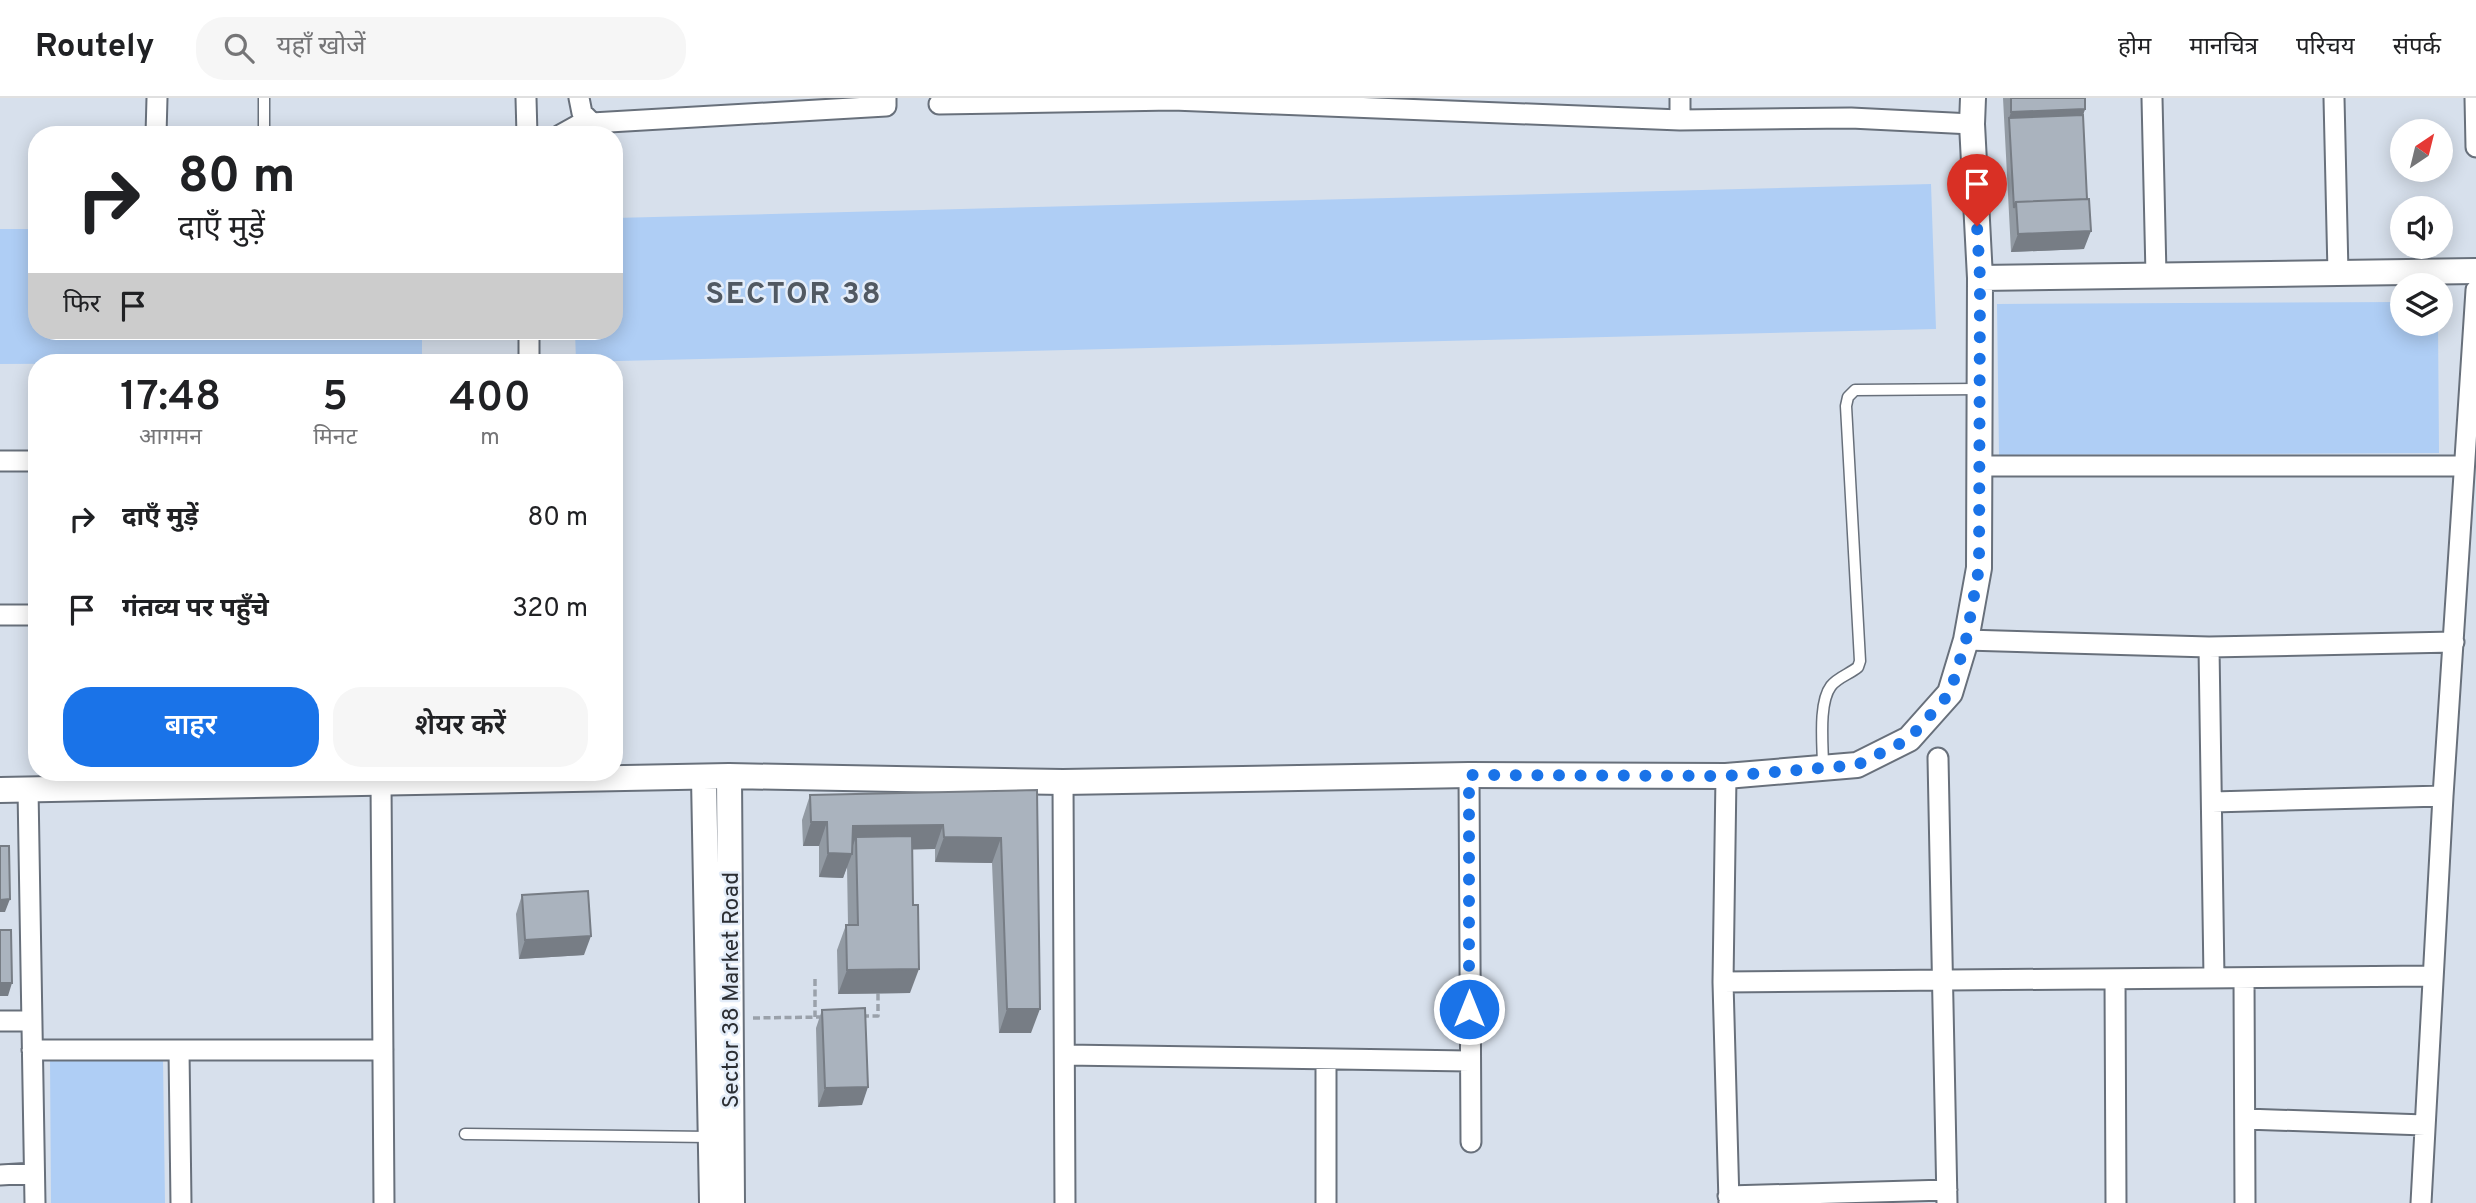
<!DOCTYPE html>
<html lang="hi">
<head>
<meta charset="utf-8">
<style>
  :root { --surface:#fff; --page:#f6f6f6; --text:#202124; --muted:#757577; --line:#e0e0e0; --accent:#1a73e8 }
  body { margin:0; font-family:Overpass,"Noto Sans Devanagari",sans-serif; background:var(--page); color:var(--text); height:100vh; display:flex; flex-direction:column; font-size:26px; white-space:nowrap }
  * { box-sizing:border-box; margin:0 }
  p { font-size:23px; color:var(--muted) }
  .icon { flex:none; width:38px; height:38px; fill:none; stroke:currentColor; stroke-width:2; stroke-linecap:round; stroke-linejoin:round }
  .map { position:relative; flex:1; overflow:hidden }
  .side { position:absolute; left:28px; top:256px; width:595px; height:427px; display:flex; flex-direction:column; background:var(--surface); border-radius:28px; box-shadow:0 4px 18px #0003 }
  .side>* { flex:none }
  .guide { position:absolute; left:28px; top:28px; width:595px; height:214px; border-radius:28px; box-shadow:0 4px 18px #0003; background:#fff; color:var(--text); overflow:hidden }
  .needle { width:46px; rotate:35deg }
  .buttons { position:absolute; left:2390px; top:21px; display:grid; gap:14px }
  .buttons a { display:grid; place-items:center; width:63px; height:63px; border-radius:50%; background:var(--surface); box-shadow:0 4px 18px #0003; font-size:35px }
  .pin { position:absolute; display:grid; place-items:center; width:60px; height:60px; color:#fff; margin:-72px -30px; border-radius:50% 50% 50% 0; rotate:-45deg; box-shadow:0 0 7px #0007 }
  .pin .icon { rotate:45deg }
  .me { position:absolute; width:77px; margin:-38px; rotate:0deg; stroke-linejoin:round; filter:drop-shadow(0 0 5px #0008) }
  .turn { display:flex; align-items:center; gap:24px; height:147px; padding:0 35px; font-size:32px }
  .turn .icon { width:91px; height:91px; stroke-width:2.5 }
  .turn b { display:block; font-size:49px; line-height:60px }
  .then { display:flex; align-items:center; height:66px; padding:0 35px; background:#0003; gap:14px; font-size:26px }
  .eta { display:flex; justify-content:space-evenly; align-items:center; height:119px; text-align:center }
  .eta b { font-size:42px; font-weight:600; line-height:49px }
  .cta { display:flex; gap:14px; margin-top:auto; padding:14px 35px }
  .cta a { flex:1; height:80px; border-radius:28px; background:var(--accent); color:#fff; font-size:28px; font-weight:600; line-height:80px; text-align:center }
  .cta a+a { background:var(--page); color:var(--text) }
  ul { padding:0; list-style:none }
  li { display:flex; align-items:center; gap:21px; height:91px; padding:0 35px }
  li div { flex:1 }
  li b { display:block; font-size:26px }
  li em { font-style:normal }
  header { display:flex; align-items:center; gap:42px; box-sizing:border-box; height:98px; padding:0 35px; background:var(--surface); border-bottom:2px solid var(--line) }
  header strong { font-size:33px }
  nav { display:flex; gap:38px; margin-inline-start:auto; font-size:24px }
  .search { width:490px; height:63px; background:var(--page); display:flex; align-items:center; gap:18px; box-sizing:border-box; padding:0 24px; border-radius:28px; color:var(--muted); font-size:26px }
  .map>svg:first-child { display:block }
  .green { fill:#afcef5 }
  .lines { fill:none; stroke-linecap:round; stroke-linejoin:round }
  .service-casing { stroke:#68707b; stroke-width:13 }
  .minor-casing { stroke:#68707b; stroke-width:23 }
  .tertiary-casing { stroke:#68707b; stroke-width:28 }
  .path { stroke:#9aa1aa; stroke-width:3.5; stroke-dasharray:7 3.5; stroke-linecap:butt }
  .service { stroke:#fff; stroke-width:10 }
  .minor { stroke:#fff; stroke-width:19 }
  .tertiary { stroke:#fff; stroke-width:24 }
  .wall { fill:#929aa3 }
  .shaded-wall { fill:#777d85 }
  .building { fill:#aab3be; stroke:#777d85; stroke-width:2 }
  .route { stroke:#1a73e8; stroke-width:12; stroke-dasharray:0 21.6 }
  .labels { text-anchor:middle; stroke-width:5; stroke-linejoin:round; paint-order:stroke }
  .street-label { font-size:23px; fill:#2b2e33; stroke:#e4edf9 }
  .district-label { font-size:30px; font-weight:bold; letter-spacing:2px; fill:#515962; stroke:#e4edf9 }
</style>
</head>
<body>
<header>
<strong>Routely</strong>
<div class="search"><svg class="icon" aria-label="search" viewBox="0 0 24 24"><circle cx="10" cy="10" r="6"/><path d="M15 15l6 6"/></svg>यहाँ खोजें</div>
<nav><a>होम</a><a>मानचित्र</a><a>परिचय</a><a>संपर्क</a></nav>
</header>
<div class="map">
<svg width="2476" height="1105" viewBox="0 0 2476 1105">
  <rect width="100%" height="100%" fill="#d7e0ec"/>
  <!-- green -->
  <path class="green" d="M 1931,86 L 1936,231 L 576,264 L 575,233 L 614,233 L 614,120 Z
    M 0,131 L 37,131 L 37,233 L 422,233 L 422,264 L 0,266 Z
    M 2403,204 L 2403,226 L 2438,226 L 2439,355 L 1999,357 L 1997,206 Z
    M 163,960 L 165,1105 L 51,1105 L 50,961 Z"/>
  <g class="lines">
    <defs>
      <path id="service" d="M 264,0 L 264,33
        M 1823,669 C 1823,648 1818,605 1831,588 C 1838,579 1850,576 1858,569 L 1860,563 L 1846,308 L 1848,299 L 1855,292 L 1979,291
        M 465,1036 L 710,1039"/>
      <path id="minor" d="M 526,0 L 527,37
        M 579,0 L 582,15 L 592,25 L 886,8 L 886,0
        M 1680,0 L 1680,22
        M 2152,0 L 2156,177
        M 2334,0 L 2338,175
        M 2475,0 L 2476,49
        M 939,6 L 1173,2 L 1680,22 L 1851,20 L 1972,26
        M 156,37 L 157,0
        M 560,37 L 587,22
        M 529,233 L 529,264
        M 0,363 L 37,363
        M 1979,368 L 2463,368
        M 0,517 L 37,517
        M 1966,542 L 2209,549 L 2454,544
        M 2209,549 L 2214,880
        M 1938,660 L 1947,1105
        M 1469,677 L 1471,1044
        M 1726,678 L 1723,884 L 1729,1105
        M 381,684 L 384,1105
        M 1063,684 L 1065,1105
        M 28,691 L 35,1105
        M 2212,704 L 2443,698
        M 2244,880 L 2245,1105
        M 2115,881 L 2116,1105
        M 1723,884 L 2432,878
        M 0,923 L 32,923
        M 32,952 L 383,952
        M 179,952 L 181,1105
        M 1065,957 L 1469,963
        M 1326,961 L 1326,1105
        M 2245,1021 L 2425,1027
        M 0,1077 L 34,1075
        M 1728,1098 L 1947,1092
        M 2421,1105 L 2443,698 L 2476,192"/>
      <path id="tertiary" d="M 1980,180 L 2476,173
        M 729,678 L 732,1105
        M 704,680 L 712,1105
        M 0,692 L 729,678 L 1063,684 L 1469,677 L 1726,678 L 1857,667 L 1909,641 L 1950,595 L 1966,542 L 1979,470 L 1980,180 L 1972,26 L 1973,0"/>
    </defs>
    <!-- service casing -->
    <use href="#service" class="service-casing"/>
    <!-- minor casing -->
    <use href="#minor" class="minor-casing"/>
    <!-- tertiary casing -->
    <use href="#tertiary" class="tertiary-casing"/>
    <!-- path -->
    <path class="path" d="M 815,881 L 815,919
      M 862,918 L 878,918 L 878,893
      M 753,920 L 823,919"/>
    <!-- service -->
    <use href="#service" class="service"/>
    <!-- minor -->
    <use href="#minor" class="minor"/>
    <!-- tertiary -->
    <use href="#tertiary" class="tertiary"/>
  </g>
  <!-- wall -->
  <path class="wall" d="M 2003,0 L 2085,0 L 2085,11 L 2083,17 L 2084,151 L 2011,154 Z
    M 1037,692 L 1031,935 L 999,935 L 992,765 L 935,764 L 935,751 L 912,751 L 910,895 L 838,896 L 837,852 L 846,827 L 848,827 L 847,768 L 843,780 L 819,779 L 819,748 L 803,748 L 802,722 L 810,697 Z
    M 522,797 L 584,857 L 519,861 L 516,816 Z
    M 822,912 L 862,1007 L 818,1009 L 816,930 Z"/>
  <!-- shaded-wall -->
  <path class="shaded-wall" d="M 2085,11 L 2079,30 L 2009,20 L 2011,14 Z
    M 2091,133 L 2084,151 L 2011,154 L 2018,136 Z
    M 811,724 L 827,724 L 819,748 L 803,748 Z
    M 943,727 L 935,751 L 856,753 L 856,739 L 851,753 L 853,728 Z
    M 944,739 L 1001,740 L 992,765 L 935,764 Z
    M 828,755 L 852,756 L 843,780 L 819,779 Z
    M 10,801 L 5,814 L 0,814 L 0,802 Z
    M 591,838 L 584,857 L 519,861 L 525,842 Z
    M 919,871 L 910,895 L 838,896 L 847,872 Z
    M 0,885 L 12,885 L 8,898 L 0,898 Z
    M 1007,911 L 1040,911 L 1031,935 L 999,935 Z
    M 868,989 L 862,1007 L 818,1009 L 825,990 Z"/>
  <!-- building -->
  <path class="building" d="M 2011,0 L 2085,0 L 2085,11 L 2011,14 Z
    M 2083,17 L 2087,101 L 2016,104 L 2014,110 L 2009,20 Z
    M 2089,101 L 2091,133 L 2018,136 L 2016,104 Z
    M 1037,692 L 1040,911 L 1007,911 L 1001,740 L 944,739 L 943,727 L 853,728 L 852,756 L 828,755 L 827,724 L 811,724 L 810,697 Z
    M 912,738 L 913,807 L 918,807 L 919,871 L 847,872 L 846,827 L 858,827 L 856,739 Z
    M 0,748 L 9,748 L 10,801 L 0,802 Z
    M 588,793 L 591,838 L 525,842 L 522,797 Z
    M 0,832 L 11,832 L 12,885 L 0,885 Z
    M 865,910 L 868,989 L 825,990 L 822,912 Z"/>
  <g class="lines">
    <!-- route -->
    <path class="route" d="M 1469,911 L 1469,677 L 1726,678 L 1798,672 L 1857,667 L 1909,641 L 1950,595 L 1966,542 L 1979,470 L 1980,180 L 1977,128"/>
  </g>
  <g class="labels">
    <!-- street labels -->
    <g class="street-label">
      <text transform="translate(730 892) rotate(-90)" y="8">Sector 38 Market Road</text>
    </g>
    <!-- district labels -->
    <g class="district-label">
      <text x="794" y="205">SECTOR 38</text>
    </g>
  </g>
</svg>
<div class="buttons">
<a><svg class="needle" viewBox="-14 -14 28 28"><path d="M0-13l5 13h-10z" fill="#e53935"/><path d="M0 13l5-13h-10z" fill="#757577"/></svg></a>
<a><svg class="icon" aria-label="sound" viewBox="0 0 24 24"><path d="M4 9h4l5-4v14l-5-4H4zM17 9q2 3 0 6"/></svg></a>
<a><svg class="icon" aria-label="layers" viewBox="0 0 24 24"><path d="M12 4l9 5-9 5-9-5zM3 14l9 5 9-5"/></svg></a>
</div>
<div class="pin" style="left:1977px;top:128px;background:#d93025"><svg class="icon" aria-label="arrive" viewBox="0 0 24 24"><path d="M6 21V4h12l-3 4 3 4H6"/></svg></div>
<svg class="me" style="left:1469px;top:911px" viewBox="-20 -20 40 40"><circle r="17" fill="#1a73e8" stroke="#fff" stroke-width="3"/><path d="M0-11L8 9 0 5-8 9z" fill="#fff"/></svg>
<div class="guide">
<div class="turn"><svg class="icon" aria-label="right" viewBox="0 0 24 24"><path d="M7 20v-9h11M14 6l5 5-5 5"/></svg><div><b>80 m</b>दाएँ मुड़ें</div></div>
<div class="then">फिर<svg class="icon" aria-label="arrive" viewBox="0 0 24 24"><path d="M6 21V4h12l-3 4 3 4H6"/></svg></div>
</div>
<section class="side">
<div class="eta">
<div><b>17:48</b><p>आगमन</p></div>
<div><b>5</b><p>मिनट</p></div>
<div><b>400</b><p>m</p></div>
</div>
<ul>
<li><svg class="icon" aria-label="right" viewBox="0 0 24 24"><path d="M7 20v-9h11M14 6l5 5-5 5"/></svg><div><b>दाएँ मुड़ें</b></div><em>80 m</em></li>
<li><svg class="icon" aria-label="arrive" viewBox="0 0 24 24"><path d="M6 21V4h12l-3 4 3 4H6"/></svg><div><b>गंतव्य पर पहुँचे</b></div><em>320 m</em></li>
</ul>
<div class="cta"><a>बाहर</a><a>शेयर करें</a></div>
</section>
</div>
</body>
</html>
